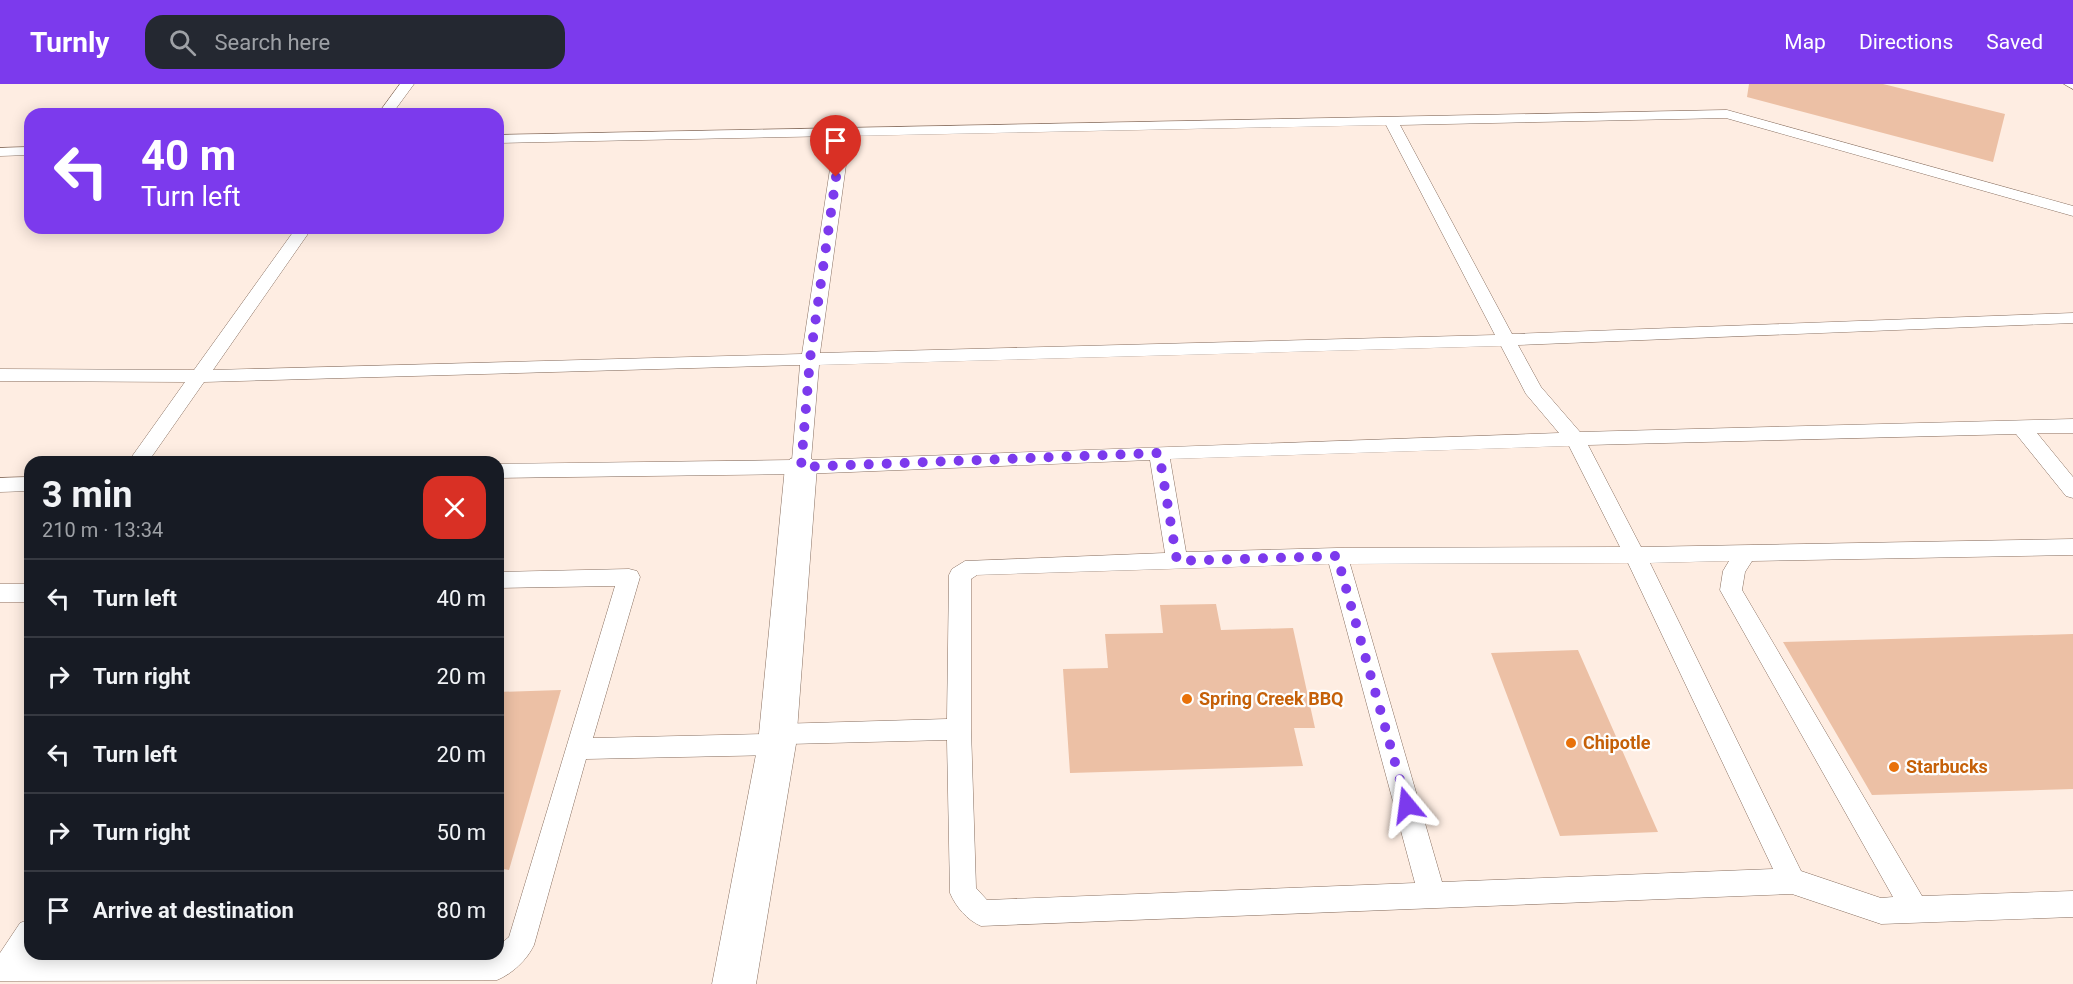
<!DOCTYPE html>
<html lang="en">
<head>
<meta charset="utf-8">
<style>
  :root { --surface:#171b24; --page:#242831; --text:#f1f3f6; --muted:#9ea1a6; --line:#363941; --accent:#7c3aed }
  body { margin:0; font-family:Roboto,sans-serif; background:var(--page); color:var(--text); height:100vh; display:flex; flex-direction:column; font-size:22px; white-space:nowrap }
  * { box-sizing:border-box; margin:0 }
  p { font-size:20px; color:var(--muted) }
  .icon { flex:none; width:33px; height:33px; fill:none; stroke:currentColor; stroke-width:2; stroke-linecap:round; stroke-linejoin:round }
  .map { position:relative; flex:1; overflow:hidden }
  .panel { position:absolute; left:24px; top:372px; width:480px; height:504px; display:flex; flex-direction:column; background:var(--surface); border-radius:18px; box-shadow:0 3px 15px #0003 }
  .panel>* { flex:none }
  .guide { position:absolute; left:24px; top:24px; width:480px; height:126px; border-radius:18px; box-shadow:0 3px 15px #0003; background:#7c3aed; color:#fff; overflow:hidden }
  .pin { position:absolute; display:grid; place-items:center; width:51px; height:51px; color:#fff; margin:-62px -26px; border-radius:50% 50% 50% 0; rotate:-45deg; box-shadow:0 0 6px #0007 }
  .pin .icon { rotate:45deg }
  .me { position:absolute; width:66px; margin:-33px; rotate:344deg; stroke-linejoin:round; filter:drop-shadow(0 0 4px #0008) }
  .turn { display:flex; align-items:center; gap:21px; height:126px; padding:0 18px; font-size:27px }
  .turn .icon { width:78px; height:78px; stroke-width:2.5 }
  .turn b { display:block; font-size:42px; line-height:51px }
  .round { display:grid; place-items:center; flex:none; width:63px; height:63px; border-radius:18px; background:var(--page) }
  .head { display:flex; align-items:center; justify-content:space-between; height:102px; padding:0 18px }
  h1 { font-size:36px; font-weight:700; line-height:45px }
  ul { padding:0; list-style:none }
  li { display:flex; align-items:center; gap:18px; height:78px; padding:0 18px; border-top:2px solid var(--line) }
  li div { flex:1 }
  li b { display:block; font-size:22px }
  li em { font-style:normal }
  header { display:flex; align-items:center; gap:36px; box-sizing:border-box; height:84px; padding:0 30px; background:var(--accent); color:#fff }
  header strong { font-size:28px }
  nav { display:flex; gap:33px; margin-inline-start:auto; font-size:21px }
  .search { width:420px; height:54px; background:var(--page); display:flex; align-items:center; gap:15px; box-sizing:border-box; padding:0 21px; border-radius:18px; color:var(--muted); font-size:22px }
  .map>svg:first-child { display:block }
  .building { fill:#ecc0a5 }
  .lines { fill:none; stroke-linecap:round; stroke-linejoin:round }
  .lane-casing { stroke:#886f60; stroke-width:1 }
  .street-casing { stroke:#886f60; stroke-width:1 }
  .lane { fill:#fff; fill-rule:evenodd }
  .street { fill:#fff; fill-rule:evenodd }
  .route { stroke:#7c3aed; stroke-width:10; stroke-dasharray:0 18 }
  .food-dot { fill:#e8710a; stroke:#fefefe; stroke-width:2 }
  .labels { text-anchor:middle; stroke-width:4.5; stroke-linejoin:round; paint-order:stroke }
  .food-label { font-size:18px; font-weight:bold; fill:#c56008; stroke:#fefefe; text-anchor:start }
</style>
</head>
<body>
<header>
<strong>Turnly</strong>
<div class="search"><svg class="icon" aria-label="search" viewBox="0 0 24 24"><circle cx="10" cy="10" r="6"/><path d="M15 15l6 6"/></svg>Search here</div>
<nav><a>Map</a><a>Directions</a><a>Saved</a></nav>
</header>
<div class="map">
<svg width="2073" height="900" viewBox="0 0 2073 900">
  <rect width="100%" height="100%" fill="#feede2"/>
  <!-- building -->
  <path class="building" d="M 1749,0 L 1883,0 L 2005,30 L 1993,78 L 1747,13 Z
    M 1216,520 L 1221,546 L 1293,544 L 1315,644 L 1294,644 L 1303,682 L 1070,689 L 1063,585 L 1108,584 L 1105,550 L 1163,549 L 1160,521 Z
    M 2073,550 L 2073,705 L 1872,711 L 1783,558 Z
    M 1578,566 L 1658,748 L 1560,752 L 1491,569 Z
    M 561,606 L 509,786 L 498,784 L 498,608 Z"/>
  <g class="lines">
    <defs>
      <path id="lane" d="M 400,0 L 414,0 L 392,30 L 378,30 Z
        M 2064,0 L 2073,0 L 2073,5 Z
        M 1727,26 L 2073,122 L 2073,132 L 1726,34 L 1400,41 L 1512,250 L 2073,229 L 2073,239 L 1518,261 L 1541,303 L 1580,348 L 2073,335 L 2073,349 L 2037,349 L 2073,393 L 2073,414 L 2066,412 L 2016,350 L 1588,361 L 1641,463 L 2073,455 L 2073,471 L 1752,477 L 1745,488 L 1742,506 L 1922,812 L 2073,807 L 2073,833 L 1881,840 L 1792,810 L 981,842 C 967,836 956,823 950,809 L 947,656 L 789,660 L 786,668 L 777,671 L 586,675 L 534,861 C 527,876 512,890 497,896 L 0,897 L 0,869 L 20,839 L 30,835 L 30,870 L 498,870 L 498,862 L 509,853 L 615,502 L 498,504 L 498,488 L 629,485 L 637,487 L 640,493 L 593,654 L 765,650 L 768,643 L 777,640 L 947,635 L 949,491 L 952,485 L 965,477 L 1165,469 L 1150,376 L 801,390 L 498,394 L 498,380 L 792,376 L 800,281 L 204,298 L 148,378 L 128,378 L 185,298 L 0,297 L 0,285 L 194,286 L 296,144 L 312,144 L 213,286 L 802,270 L 835,52 L 498,59 L 498,51 ZM 1386,41 L 1495,251 L 820,269 L 850,52 ZM 1501,262 L 1526,310 L 1559,349 L 811,376 L 819,281 ZM 1569,362 L 1620,463 L 1337,464 L 1186,468 L 1170,375 ZM 1729,477 L 1723,487 L 1720,506 L 1893,813 L 1881,814 L 1801,787 L 1650,479 ZM 1628,479 L 1773,785 L 1442,798 L 1350,480 ZM 1329,480 L 1415,799 L 987,816 L 976,804 L 971,645 L 971,495 L 977,491 Z
        M 30,63 L 30,71 L 0,72 L 0,64 Z
        M 30,393 L 30,407 L 0,408 L 0,394 Z
        M 0,500 L 30,500 L 30,518 L 0,518 Z"/>
      <path id="street" d="M 801,372 L 812,375 L 817,383 L 796,660 L 756,900 L 712,900 L 758,660 L 785,383 L 790,375 Z"/>
    </defs>
    <!-- lane casing -->
    <use href="#lane" class="lane-casing"/>
    <!-- street casing -->
    <use href="#street" class="street-casing"/>
    <!-- lane -->
    <use href="#lane" class="lane"/>
    <!-- street -->
    <use href="#street" class="street"/>
  </g>
  <g class="lines">
    <!-- route -->
    <path class="route" d="M 836,93 L 810,275 L 801,383 L 1159,369 L 1177,477 L 1337,472 L 1407,721"/>
  </g>
  <!-- markers -->
  <g class="food-dot">
    <circle cx="1187" cy="615" r="6"/>
    <circle cx="1571" cy="659" r="6"/>
    <circle cx="1894" cy="683" r="6"/>
  </g>
  <g class="labels">
    <!-- food labels -->
    <g class="food-label">
      <text x="1199" y="621">Spring Creek BBQ</text>
      <text x="1583" y="665">Chipotle</text>
      <text x="1906" y="689">Starbucks</text>
    </g>
  </g>
</svg>
<div class="pin" style="left:836px;top:93px;background:#d93025"><svg class="icon" aria-label="arrive" viewBox="0 0 24 24"><path d="M6 21V4h12l-3 4 3 4H6"/></svg></div>
<svg class="me" style="left:1407px;top:721px" viewBox="-20 -20 40 40"><path d="M0-17L14 15 0 8-14 15z" fill="#7c3aed" stroke="#fff" stroke-width="4"/></svg>
<div class="guide">
<div class="turn"><svg class="icon" aria-label="left" viewBox="0 0 24 24"><path d="M17 20v-9H6M10 6l-5 5 5 5"/></svg><div><b>40 m</b>Turn left</div></div>
</div>
<section class="panel">
<div class="head"><div><h1>3 min</h1><p>210 m · 13:34</p></div><a class="round" style="background:#d93025;color:#fff"><svg class="icon" aria-label="close" viewBox="0 0 24 24"><path d="M6 6l12 12M18 6L6 18"/></svg></a></div>
<ul>
<li><svg class="icon" aria-label="left" viewBox="0 0 24 24"><path d="M17 20v-9H6M10 6l-5 5 5 5"/></svg><div><b>Turn left</b></div><em>40 m</em></li>
<li><svg class="icon" aria-label="right" viewBox="0 0 24 24"><path d="M7 20v-9h11M14 6l5 5-5 5"/></svg><div><b>Turn right</b></div><em>20 m</em></li>
<li><svg class="icon" aria-label="left" viewBox="0 0 24 24"><path d="M17 20v-9H6M10 6l-5 5 5 5"/></svg><div><b>Turn left</b></div><em>20 m</em></li>
<li><svg class="icon" aria-label="right" viewBox="0 0 24 24"><path d="M7 20v-9h11M14 6l5 5-5 5"/></svg><div><b>Turn right</b></div><em>50 m</em></li>
<li><svg class="icon" aria-label="arrive" viewBox="0 0 24 24"><path d="M6 21V4h12l-3 4 3 4H6"/></svg><div><b>Arrive at destination</b></div><em>80 m</em></li>
</ul>
</section>
</div>
</body>
</html>
